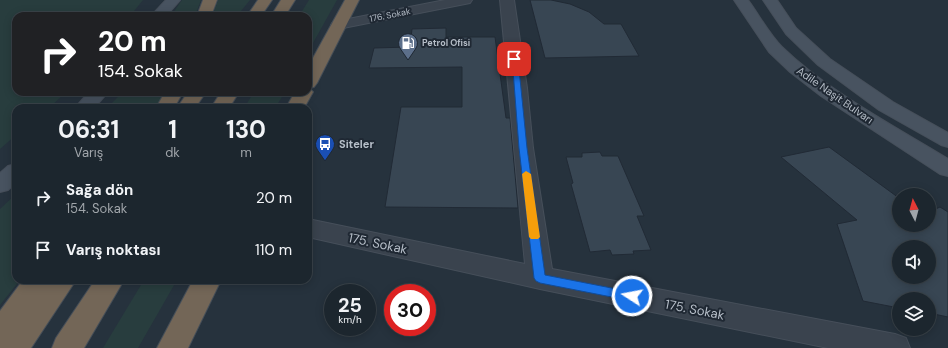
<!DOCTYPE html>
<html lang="tr">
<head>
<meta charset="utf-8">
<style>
  :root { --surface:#1c262e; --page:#252e36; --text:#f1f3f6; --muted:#a0a5aa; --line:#3a434a }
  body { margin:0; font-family:"DM Sans",sans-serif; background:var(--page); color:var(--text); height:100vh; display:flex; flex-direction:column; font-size:15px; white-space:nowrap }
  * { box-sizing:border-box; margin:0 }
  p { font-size:13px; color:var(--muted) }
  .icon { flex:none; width:22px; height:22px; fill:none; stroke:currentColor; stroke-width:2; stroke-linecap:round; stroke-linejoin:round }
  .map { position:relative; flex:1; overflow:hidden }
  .details { position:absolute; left:12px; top:104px; width:300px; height:180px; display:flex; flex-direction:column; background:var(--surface); border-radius:12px; box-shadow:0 2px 10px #0003,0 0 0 1px var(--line) }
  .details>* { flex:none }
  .banner { position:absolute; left:12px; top:12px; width:300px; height:84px; border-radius:12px; box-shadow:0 2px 10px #0003,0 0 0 1px var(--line); background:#202124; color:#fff; overflow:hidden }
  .needle { width:26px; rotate:354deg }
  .buttons { position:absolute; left:892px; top:188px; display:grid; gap:8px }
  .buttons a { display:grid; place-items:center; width:44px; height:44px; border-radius:50%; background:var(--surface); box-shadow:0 2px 10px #0003,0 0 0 1px var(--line); font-size:20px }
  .speed { position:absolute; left:324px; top:284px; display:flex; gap:8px; font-size:20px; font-weight:700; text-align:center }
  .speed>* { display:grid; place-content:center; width:52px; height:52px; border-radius:50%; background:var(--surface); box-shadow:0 2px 10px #0003,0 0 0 1px var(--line); line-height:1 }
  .speed small { font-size:10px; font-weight:400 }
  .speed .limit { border:6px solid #d22; background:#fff; color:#111 }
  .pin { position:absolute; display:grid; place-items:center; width:34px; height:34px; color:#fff; margin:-17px; border-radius:8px; box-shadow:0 2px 6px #0006 }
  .me { position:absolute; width:44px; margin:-22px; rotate:281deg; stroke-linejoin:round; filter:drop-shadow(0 0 3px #0008) }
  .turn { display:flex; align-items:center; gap:14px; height:84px; padding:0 20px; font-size:18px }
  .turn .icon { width:52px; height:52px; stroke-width:2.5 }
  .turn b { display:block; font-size:28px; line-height:34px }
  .eta { display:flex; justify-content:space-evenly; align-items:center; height:68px; text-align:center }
  .eta b { font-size:24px; font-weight:700; line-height:28px }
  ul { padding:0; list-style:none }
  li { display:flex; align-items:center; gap:12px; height:52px; padding:0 20px }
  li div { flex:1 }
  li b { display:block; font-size:15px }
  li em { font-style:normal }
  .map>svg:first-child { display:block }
  .green { fill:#283d3e }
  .building { fill:#384653; stroke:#212a35; fill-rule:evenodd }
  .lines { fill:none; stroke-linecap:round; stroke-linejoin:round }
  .street-casing { stroke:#464f5a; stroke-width:2 }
  .secondary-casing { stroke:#464f5a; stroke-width:2 }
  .highway-casing { stroke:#454e58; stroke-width:2 }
  .street { fill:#3a434e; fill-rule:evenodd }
  .secondary { fill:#485360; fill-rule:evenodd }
  .highway { fill:#736657; fill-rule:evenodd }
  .route { fill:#1a73e8; stroke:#114b97 }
  .slow { fill:#f59e0b }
  .labels { text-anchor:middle; stroke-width:4; stroke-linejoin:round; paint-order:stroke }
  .far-street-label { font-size:9px; fill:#b6bec8; stroke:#1f2833 }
  .far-poi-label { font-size:9px; font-weight:bold; fill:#b6bec8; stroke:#1f2833; text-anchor:start }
  .street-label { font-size:11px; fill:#b6bec8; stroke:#1f2833 }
  .poi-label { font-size:11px; font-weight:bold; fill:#b6bec8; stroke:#1f2833; text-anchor:start }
  .near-street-label { font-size:13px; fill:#b6bec8; stroke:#1f2833 }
</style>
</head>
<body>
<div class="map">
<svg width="948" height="348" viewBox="0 0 948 348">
  <rect width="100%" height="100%" fill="#26323d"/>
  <!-- green -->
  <path class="green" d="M 0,0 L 143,0 L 130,16 L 16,16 L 16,92 L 66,92 L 49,108 L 16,108 L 16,135 L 0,149 Z
    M 182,0 L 201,0 L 195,16 L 171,16 Z
    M 218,0 L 250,0 L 237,16 L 212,16 Z
    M 309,0 L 337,0 L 308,52 L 308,16 L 299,16 Z
    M 123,92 L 166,92 L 155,108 L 107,108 Z
    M 254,92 L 285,92 L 275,108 L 244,108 Z
    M 16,194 L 16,280 L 20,280 L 0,305 L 0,209 Z
    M 144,280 L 177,280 L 138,348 L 103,348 Z"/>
  <!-- building -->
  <path class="building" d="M 530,0 L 551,0 L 570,4 L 589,12 L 604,24 L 621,24 L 639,56 L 545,58 Z
    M 446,28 L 446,37 L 495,37 L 506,118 L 510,118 L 518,208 L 385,207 L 401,107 L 462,107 L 462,67 L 369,68 L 374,48 L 410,47 L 412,29 Z
    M 829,147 L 899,198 L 899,227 L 903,225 L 929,225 L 929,212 L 940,207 L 948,212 L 948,317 L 929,313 L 929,299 L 899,299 L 899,308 L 863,301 L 837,224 L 857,220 L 781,157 ZM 899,247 L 929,247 L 929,277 L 899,277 Z
    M 600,152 L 602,156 L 618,156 L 644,216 L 637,216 L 651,250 L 633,251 L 634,254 L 612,255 L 610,250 L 590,252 L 571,184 L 573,183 L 566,157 L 582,157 L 582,153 Z"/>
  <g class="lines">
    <defs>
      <path id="street" d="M 445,0 L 472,0 L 470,3 L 465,4 L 338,29 L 333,28 L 331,25 L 333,22 L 338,21 Z
        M 500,0 L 514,0 L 527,88 L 533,148 L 552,269 L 895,334 L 906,338 L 910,348 L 828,348 L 540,289 L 308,237 L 308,219 L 525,264 C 516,176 509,88 500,0 Z"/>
      <path id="secondary" d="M 166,0 L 180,0 L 166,16 L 151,16 Z
        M 734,0 L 748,0 C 759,15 769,34 782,47 C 827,91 894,126 948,159 L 948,176 L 940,174 L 821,96 L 790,72 L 769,52 Z
        M 763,0 L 777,0 L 796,28 L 830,59 L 893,102 L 948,133 L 948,147 L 941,145 L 879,110 L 818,65 L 786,34 Z
        M 89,92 L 108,92 L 94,108 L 75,108 Z
        M 16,164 L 16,183 L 8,190 L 0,192 L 0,173 L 8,166 Z"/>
      <path id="highway" d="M 203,0 L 217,0 L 211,16 L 197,16 Z
        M 258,0 L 272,0 L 261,16 L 247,16 Z
        M 281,0 L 295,0 L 285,16 L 271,16 Z
        M 345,0 L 359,0 L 317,83 L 314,87 L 309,88 L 313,92 L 304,108 L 286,108 L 295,92 L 308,92 L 308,67 Z
        M 165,92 L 183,92 L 174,108 L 156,108 Z
        M 188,92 L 206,92 L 195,108 L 177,108 Z
        M 221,92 L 239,92 L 229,108 L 211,108 Z
        M 23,280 L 76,280 L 31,348 L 0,348 L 0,311 Z
        M 95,280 L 124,280 L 84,348 L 52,348 L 56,338 Z
        M 193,280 L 221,280 L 188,348 L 157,348 Z"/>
    </defs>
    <!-- street casing -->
    <use href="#street" class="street-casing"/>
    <!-- secondary casing -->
    <use href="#secondary" class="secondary-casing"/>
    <!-- highway casing -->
    <use href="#highway" class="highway-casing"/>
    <!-- street -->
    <use href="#street" class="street"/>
    <!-- secondary -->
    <use href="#secondary" class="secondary"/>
    <!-- highway -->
    <use href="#highway" class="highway"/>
  </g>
  <!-- route -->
  <path class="route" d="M 512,57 L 518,59 L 527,148 L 545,275 L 632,292 L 637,293 L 638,296 L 637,300 L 632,301 L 540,283 L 536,281 L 534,278 L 519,148 Z"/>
  <!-- slow -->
  <path class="slow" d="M 526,171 L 531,174 L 540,237 L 538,239 L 531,239 L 529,237 L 522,174 Z"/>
  <!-- icons -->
  <defs>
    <symbol id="fuel-pin" viewBox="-11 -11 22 30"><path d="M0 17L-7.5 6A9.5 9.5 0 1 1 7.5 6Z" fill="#5c6f8a" stroke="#1f2833"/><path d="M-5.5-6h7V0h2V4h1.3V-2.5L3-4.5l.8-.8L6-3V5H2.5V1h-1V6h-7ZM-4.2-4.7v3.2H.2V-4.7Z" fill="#fff"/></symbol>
    <symbol id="bus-pin" viewBox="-11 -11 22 30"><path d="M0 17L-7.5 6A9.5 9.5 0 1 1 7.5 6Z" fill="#1a4fb4" stroke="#1f2833"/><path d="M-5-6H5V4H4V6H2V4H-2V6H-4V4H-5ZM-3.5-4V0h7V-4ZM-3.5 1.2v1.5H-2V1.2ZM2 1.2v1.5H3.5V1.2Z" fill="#fff"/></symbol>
  </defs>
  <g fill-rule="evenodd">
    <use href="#fuel-pin" x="397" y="32" width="22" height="30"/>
    <use href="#bus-pin" x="314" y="133" width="22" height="30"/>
  </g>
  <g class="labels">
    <!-- far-street labels -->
    <g class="far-street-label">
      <text transform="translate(390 15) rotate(-11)" y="3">176. Sokak</text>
    </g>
    <!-- far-poi labels -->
    <g class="far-poi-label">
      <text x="422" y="46">Petrol Ofisi</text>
    </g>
    <!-- street labels -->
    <g class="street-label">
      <text transform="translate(835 95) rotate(35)" y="4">Adile Naşit Bulvarı</text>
    </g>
    <!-- poi labels -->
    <g class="poi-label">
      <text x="339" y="148">Siteler</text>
    </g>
    <!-- near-street labels -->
    <g class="near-street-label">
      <text transform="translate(378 243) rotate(12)" y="5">175. Sokak</text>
      <text transform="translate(695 309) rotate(11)" y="5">175. Sokak</text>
    </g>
  </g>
</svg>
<div class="buttons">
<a><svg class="needle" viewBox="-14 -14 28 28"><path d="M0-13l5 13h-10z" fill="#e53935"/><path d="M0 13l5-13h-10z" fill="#a0a5aa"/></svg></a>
<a><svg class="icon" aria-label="sound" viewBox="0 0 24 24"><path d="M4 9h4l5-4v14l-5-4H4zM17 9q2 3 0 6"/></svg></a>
<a><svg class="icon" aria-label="layers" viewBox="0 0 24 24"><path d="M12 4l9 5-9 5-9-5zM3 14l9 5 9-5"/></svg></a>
</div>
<div class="speed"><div>25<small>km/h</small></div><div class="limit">30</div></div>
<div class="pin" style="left:514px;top:59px;background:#d93025"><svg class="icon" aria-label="arrive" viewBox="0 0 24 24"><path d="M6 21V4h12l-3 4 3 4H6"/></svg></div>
<svg class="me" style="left:632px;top:296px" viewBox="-20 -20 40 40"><circle r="17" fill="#1a73e8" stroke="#fff" stroke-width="3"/><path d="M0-11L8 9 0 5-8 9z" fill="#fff"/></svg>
<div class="banner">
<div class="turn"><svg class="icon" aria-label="right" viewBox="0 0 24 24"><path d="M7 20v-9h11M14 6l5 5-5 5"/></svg><div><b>20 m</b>154. Sokak</div></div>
</div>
<section class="details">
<div class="eta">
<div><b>06:31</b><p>Varış</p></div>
<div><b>1</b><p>dk</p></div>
<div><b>130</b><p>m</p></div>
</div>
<ul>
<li><svg class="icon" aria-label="right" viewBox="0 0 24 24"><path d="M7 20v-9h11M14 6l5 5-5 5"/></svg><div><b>Sağa dön</b><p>154. Sokak</p></div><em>20 m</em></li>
<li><svg class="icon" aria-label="arrive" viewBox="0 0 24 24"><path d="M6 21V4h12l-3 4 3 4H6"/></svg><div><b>Varış noktası</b></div><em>110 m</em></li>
</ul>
</section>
</div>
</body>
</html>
